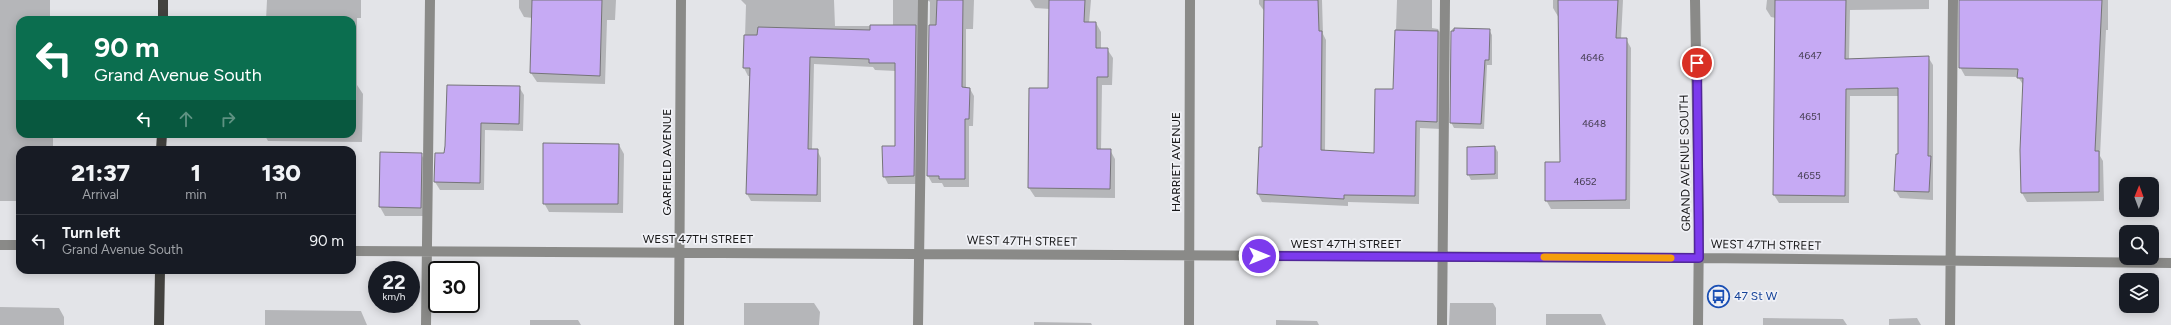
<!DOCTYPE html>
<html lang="en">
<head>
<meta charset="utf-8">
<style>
  :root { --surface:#171b24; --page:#20242c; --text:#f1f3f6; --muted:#9ea1a6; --line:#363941 }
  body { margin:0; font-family:Figtree,sans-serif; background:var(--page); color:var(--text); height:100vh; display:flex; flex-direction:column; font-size:15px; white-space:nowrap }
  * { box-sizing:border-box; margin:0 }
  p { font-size:13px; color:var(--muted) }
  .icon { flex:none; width:22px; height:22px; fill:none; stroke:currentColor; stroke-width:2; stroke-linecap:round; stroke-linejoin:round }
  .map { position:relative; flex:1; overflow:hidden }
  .side { position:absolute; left:16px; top:146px; width:340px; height:128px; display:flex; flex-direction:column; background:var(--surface); border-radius:12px; box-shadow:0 2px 10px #0003 }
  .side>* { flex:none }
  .top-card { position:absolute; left:16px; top:16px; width:340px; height:122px; border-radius:12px; box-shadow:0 2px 10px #0003; background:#0b6e4f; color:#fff; overflow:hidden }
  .needle { width:26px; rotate:1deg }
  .controls { position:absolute; left:2119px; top:177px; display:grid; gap:8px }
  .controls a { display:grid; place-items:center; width:40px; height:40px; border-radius:8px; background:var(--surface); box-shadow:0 2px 10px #0003; font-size:20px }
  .speed { position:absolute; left:368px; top:261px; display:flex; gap:8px; font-size:20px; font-weight:700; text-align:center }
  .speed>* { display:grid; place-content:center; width:52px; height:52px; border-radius:50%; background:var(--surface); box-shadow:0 2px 10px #0003; line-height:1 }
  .speed small { font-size:10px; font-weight:400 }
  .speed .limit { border:2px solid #111; border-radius:6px; background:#fff; color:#111 }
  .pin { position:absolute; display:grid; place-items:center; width:34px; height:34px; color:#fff; margin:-17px; border:2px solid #fff; border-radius:50%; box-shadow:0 1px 4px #0007 }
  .me { position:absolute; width:44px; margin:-22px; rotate:90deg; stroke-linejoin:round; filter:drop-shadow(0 0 3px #0008) }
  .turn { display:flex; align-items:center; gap:14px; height:84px; padding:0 12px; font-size:18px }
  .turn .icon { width:52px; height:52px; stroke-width:2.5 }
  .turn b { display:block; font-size:28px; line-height:34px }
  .lanes { display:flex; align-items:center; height:38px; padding:0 12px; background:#0003; justify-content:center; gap:20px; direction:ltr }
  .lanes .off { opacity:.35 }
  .eta { display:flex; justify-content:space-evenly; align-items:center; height:68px; text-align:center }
  .eta b { font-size:24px; font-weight:800; line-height:28px }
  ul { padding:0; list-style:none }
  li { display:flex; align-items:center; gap:12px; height:52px; padding:0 12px; border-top:1px solid var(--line) }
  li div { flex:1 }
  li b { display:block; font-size:15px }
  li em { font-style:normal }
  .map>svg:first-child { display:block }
  .shadow { fill:#0003 }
  .building { fill:#c6aaf4; stroke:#757478 }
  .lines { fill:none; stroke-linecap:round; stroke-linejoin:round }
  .minor { stroke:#8a8a88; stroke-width:10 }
  .major { stroke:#43423f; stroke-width:10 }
  .route-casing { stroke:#51269a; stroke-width:10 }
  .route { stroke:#7c3aed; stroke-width:7 }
  .slow { stroke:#f59e0b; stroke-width:7 }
  .labels { text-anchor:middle; stroke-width:3.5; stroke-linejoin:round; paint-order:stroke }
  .number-label { font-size:10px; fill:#443c50 }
  .street-label { font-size:12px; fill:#181819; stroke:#f0f1f6 }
  .transit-label { font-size:12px; fill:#164399; stroke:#f0f1f6; text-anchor:start }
</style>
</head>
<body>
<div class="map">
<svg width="2171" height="325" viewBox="0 0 2171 325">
  <rect width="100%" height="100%" fill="#e3e4e8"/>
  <!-- shadow -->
  <path class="shadow" d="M 0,0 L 50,0 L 50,20 L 20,20 L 20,134 L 53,134 L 53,150 L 20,150 L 20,201 L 0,201 Z
    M 267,0 L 361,0 L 361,18 L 357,18 L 357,85 L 363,94 L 362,142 L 268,141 L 264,134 L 352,134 L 352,20 L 266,20 Z
    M 519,0 L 616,0 L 615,20 L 607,20 L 605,84 L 537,82 L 531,73 L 533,18 L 524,17 L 519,8 Z
    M 741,0 L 834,0 L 835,26 L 893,26 L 893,0 L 974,0 L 973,29 L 966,29 L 966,89 L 970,89 L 974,96 L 973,126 L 969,126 L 969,187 L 944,187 L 942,183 L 932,183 L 928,176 L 930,2 L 929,1 L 924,2 L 918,184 L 888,184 L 884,176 L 896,147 L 896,71 L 875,70 L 873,67 L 814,64 L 812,150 L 817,150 L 821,158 L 821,202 L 751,201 L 747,194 L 751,76 L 748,76 L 744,68 L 746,5 Z
    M 1030,0 L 1091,0 L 1089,23 L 1096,23 L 1101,32 L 1101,49 L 1107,49 L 1113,58 L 1112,85 L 1102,85 L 1101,150 L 1110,150 L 1115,159 L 1115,198 L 1035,197 L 1029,188 L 1049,89 L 1050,9 L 1035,8 Z
    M 1259,0 L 1322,0 L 1323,34 L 1326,40 L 1325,151 L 1375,154 L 1394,90 L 1397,0 L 1432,0 L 1432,28 L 1438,29 L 1442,36 L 1441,129 L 1420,128 L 1419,204 L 1348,202 L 1348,206 L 1262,202 L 1258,194 L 1260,148 L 1263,148 L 1265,12 L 1259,4 Z
    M 1553,0 L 1623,0 L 1621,39 L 1626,39 L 1631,48 L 1630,209 L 1551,209 L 1546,200 L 1562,163 L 1559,18 L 1553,8 Z
    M 1767,0 L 1929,0 L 1929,9 L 1850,10 L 1849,59 L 1928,57 L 1933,65 L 1933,200 L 1900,198 L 1895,190 L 1899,156 L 1899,96 L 1850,96 L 1849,203 L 1779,203 L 1774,195 L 1776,18 L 1771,17 L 1766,9 Z
    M 1960,0 L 2108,0 L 2108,30 L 2106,30 L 2100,156 L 2103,161 L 2104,201 L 2027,202 L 2022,193 L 2024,86 L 2018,77 L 1965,76 L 1960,67 Z
    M 1452,29 L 1489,30 L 1492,35 L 1492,65 L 1487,65 L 1484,129 L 1454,128 L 1451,122 Z
    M 519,87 L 524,95 L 523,131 L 485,130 L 484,190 L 440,190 L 435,182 L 444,154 Z
    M 619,145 L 624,154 L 623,213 L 549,212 L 544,203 Z
    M 1495,147 L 1498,152 L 1498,179 L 1471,180 L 1468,174 Z
    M 381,153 L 421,154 L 426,163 L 426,216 L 385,216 L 380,207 Z
    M 744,303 L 814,303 L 820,312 L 819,325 L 744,325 Z
    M 1450,303 L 1493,303 L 1496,308 L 1496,325 L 1449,325 Z
    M 0,307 L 59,308 L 64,317 L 64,325 L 0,325 Z
    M 265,310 L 361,311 L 367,325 L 265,325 Z
    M 1546,314 L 1601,314 L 1606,325 L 1546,325 Z
    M 1763,318 L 1843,319 L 1847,325 L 1763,325 Z
    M 1917,318 L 1921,325 L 1889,325 L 1889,319 Z
    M 530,320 L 578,320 L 581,325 L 530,325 Z
    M 1276,320 L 1317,321 L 1319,325 L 1276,325 Z
    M 1034,322 L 1091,323 L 1092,325 L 1034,325 Z"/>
  <!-- building -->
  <path class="building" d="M 532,0 L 602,0 L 600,76 L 530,73 Z
    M 937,0 L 963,0 L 962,87 L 970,88 L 969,119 L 965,119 L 965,179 L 939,179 L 939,176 L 927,176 L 929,25 L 936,25 Z
    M 1049,0 L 1085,0 L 1084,22 L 1096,22 L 1096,48 L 1108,48 L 1108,77 L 1097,77 L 1097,149 L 1111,149 L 1110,189 L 1028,188 L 1029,88 L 1048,88 Z
    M 1264,0 L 1318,0 L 1319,31 L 1322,31 L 1321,150 L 1374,153 L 1375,89 L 1393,89 L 1395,30 L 1438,31 L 1437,122 L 1416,121 L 1415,196 L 1344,195 L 1344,199 L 1257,194 L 1259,147 L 1262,147 Z
    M 1558,0 L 1618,0 L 1616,38 L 1627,38 L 1626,200 L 1545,201 L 1545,162 L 1560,162 Z
    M 1775,0 L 1846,0 L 1845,59 L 1929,56 L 1928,156 L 1931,156 L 1929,192 L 1894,191 L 1896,154 L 1898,154 L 1898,88 L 1846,89 L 1845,196 L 1773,195 Z
    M 1959,0 L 2102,0 L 2095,151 L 2099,151 L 2099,192 L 2021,193 L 2020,150 L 2023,78 L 2017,78 L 2018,69 L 1959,68 Z
    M 870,25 L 916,25 L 914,176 L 883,177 L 882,146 L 895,146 L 895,63 L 869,63 L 869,59 L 810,57 L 808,149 L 818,149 L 817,195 L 746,194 L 750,68 L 743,68 L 744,35 L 757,35 L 758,27 L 870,30 Z
    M 1454,28 L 1490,29 L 1489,60 L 1485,60 L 1481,124 L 1450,123 L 1451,31 L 1454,31 Z
    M 447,85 L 520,86 L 519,124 L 481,123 L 480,183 L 434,182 L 435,153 L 444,153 L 445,146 Z
    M 543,143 L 619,144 L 618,204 L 543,204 Z
    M 1495,146 L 1495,174 L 1467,175 L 1467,147 Z
    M 380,152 L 422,153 L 421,208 L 379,207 Z"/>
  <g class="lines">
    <!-- minor -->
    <path class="minor" d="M 1695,0 L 1699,222 L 1698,325
      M 0,245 L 20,245
      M 352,251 L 1699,258 L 2171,263
      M 426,325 L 430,0
      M 679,325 L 681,0
      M 918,325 L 923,0
      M 1189,325 L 1190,0
      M 1442,325 L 1445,0
      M 1950,325 L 1953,0"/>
    <!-- major -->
    <path class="major" d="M 163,20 L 163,0
      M 161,150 L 162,134
      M 159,325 L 160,270"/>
  </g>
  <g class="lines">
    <defs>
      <path id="route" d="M 1259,256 L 1699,258 L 1697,63"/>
    </defs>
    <!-- route casing -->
    <use href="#route" class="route-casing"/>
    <!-- route -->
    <use href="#route" class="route"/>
    <!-- slow -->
    <path class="slow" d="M 1544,257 L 1671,258"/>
  </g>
  <!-- icons -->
  <defs>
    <symbol id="bus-ring" viewBox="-11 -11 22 22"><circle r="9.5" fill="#f0f1f6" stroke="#1a4fb4" stroke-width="1.5"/><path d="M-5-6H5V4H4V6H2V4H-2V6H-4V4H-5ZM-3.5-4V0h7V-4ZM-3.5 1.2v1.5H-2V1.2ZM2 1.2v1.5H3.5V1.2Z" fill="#1a4fb4"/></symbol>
  </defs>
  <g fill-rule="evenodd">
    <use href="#bus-ring" x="1706" y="284" width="25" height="25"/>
  </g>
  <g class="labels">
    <!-- number labels -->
    <g class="number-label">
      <text x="1810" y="59">4647</text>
      <text x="1592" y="61">4646</text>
      <text x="1810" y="120">4651</text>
      <text x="1594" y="127">4648</text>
      <text x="1809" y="179">4655</text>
      <text x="1585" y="185">4652</text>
    </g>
    <!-- street labels -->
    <g class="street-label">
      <text transform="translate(667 162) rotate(-90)" y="4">GARFIELD AVENUE</text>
      <text transform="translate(1176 162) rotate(-90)" y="4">HARRIET AVENUE</text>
      <text transform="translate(1685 163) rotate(-91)" y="4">GRAND AVENUE SOUTH</text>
      <text x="698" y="243">WEST 47TH STREET</text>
      <text transform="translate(1022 241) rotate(1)" y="4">WEST 47TH STREET</text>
      <text x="1346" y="248">WEST 47TH STREET</text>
      <text transform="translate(1766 245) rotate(1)" y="4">WEST 47TH STREET</text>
    </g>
    <!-- transit labels -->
    <g class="transit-label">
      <text x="1734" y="300">47 St W</text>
    </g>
  </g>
</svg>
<div class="controls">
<a><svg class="needle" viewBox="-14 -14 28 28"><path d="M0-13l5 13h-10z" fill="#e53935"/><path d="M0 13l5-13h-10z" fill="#9ea1a6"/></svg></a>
<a><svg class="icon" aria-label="search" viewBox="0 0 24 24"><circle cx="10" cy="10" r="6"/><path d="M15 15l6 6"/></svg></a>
<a><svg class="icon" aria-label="layers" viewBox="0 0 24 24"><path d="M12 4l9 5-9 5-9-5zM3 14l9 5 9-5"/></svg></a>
</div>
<div class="speed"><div>22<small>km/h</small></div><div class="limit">30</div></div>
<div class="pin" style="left:1697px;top:63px;background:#d93025"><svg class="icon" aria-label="arrive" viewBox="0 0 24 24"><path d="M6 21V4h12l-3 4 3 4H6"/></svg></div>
<svg class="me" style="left:1259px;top:256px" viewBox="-20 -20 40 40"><circle r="17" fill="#7c3aed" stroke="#fff" stroke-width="3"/><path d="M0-11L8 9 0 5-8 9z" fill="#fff"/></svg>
<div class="top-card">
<div class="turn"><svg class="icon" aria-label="left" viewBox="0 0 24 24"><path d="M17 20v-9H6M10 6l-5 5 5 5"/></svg><div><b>90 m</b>Grand Avenue South</div></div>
<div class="lanes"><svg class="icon" aria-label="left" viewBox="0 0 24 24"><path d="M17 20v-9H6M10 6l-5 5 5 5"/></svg><svg class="icon off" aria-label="ahead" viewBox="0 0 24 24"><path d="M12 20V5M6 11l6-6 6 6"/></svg><svg class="icon off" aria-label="right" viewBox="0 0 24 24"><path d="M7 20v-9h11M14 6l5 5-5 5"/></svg></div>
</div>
<section class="side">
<div class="eta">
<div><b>21:37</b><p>Arrival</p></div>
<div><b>1</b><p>min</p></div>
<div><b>130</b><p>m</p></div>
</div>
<ul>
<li><svg class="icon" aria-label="left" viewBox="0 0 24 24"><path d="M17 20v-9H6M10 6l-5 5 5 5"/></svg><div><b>Turn left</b><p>Grand Avenue South</p></div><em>90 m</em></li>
</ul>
</section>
</div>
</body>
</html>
